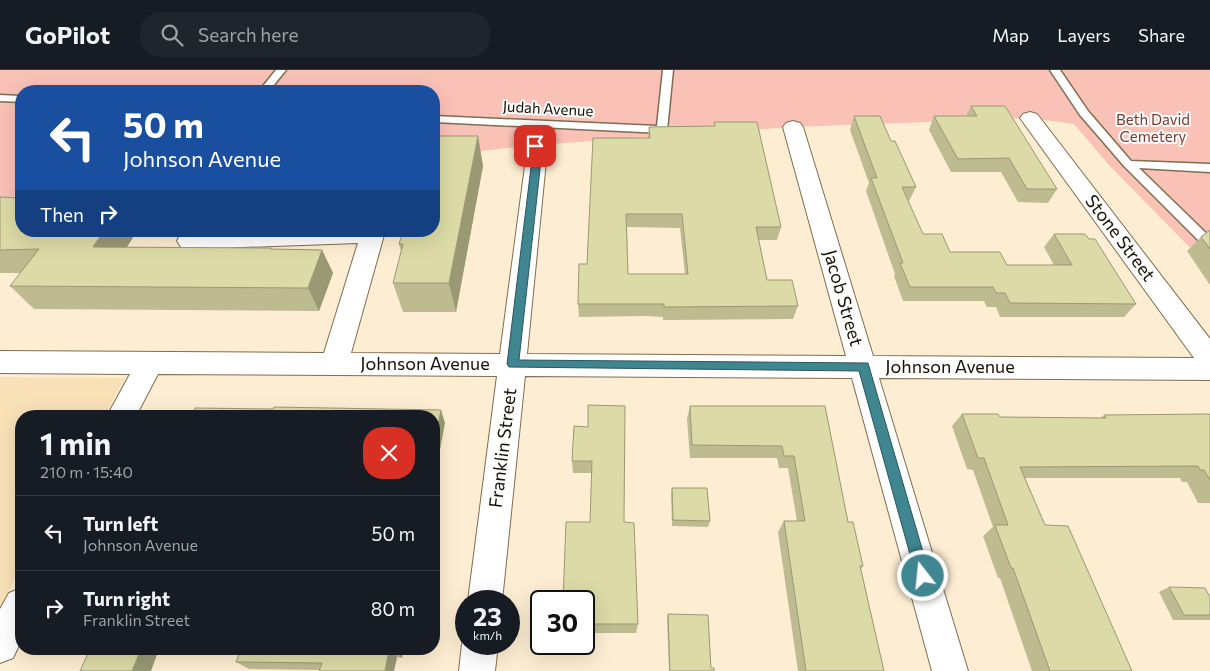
<!DOCTYPE html>
<html lang="en">
<head>
<meta charset="utf-8">
<style>
  :root { --surface:#171b24; --page:#20242c; --text:#f1f3f6; --muted:#9ea1a6; --line:#363941 }
  body { margin:0; font-family:Commissioner,sans-serif; background:var(--page); color:var(--text); height:100vh; display:flex; flex-direction:column; font-size:19px; white-space:nowrap }
  * { box-sizing:border-box; margin:0 }
  p { font-size:16px; color:var(--muted) }
  .icon { flex:none; width:28px; height:28px; fill:none; stroke:currentColor; stroke-width:2; stroke-linecap:round; stroke-linejoin:round }
  .map { position:relative; flex:1; overflow:hidden }
  .drawer { position:absolute; left:15px; top:340px; width:425px; height:245px; display:flex; flex-direction:column; background:var(--surface); border-radius:20px; box-shadow:0 5px 20px #0002 }
  .drawer>* { flex:none }
  .top-card { position:absolute; left:15px; top:15px; width:425px; height:152px; border-radius:20px; box-shadow:0 5px 20px #0002; background:#1a4fa0; color:#fff; overflow:hidden }
  .speed { position:absolute; left:455px; top:520px; display:flex; gap:10px; font-size:25px; font-weight:700; text-align:center }
  .speed>* { display:grid; place-content:center; width:65px; height:65px; border-radius:50%; background:var(--surface); box-shadow:0 5px 20px #0002; line-height:1 }
  .speed small { font-size:12px; font-weight:400 }
  .speed .limit { border:2px solid #111; border-radius:8px; background:#fff; color:#111 }
  .pin { position:absolute; display:grid; place-items:center; width:42px; height:42px; color:#fff; margin:-21px; border-radius:10px; box-shadow:0 2px 8px #0006 }
  .me { position:absolute; width:55px; margin:-28px; rotate:344deg; stroke-linejoin:round; filter:drop-shadow(0 0 4px #0008) }
  .turn { display:flex; align-items:center; gap:18px; height:105px; padding:0 25px; font-size:22px }
  .turn .icon { width:65px; height:65px; stroke-width:2.5 }
  .turn b { display:block; font-size:35px; line-height:42px }
  .then { display:flex; align-items:center; height:48px; padding:0 25px; background:#0003; gap:10px; font-size:19px }
  .round { display:grid; place-items:center; flex:none; width:52px; height:52px; border-radius:20px; background:var(--page) }
  .headline { display:flex; align-items:center; justify-content:space-between; height:85px; padding:0 25px }
  h1 { font-size:30px; font-weight:700; line-height:38px }
  ul { padding:0; list-style:none }
  li { display:flex; align-items:center; gap:15px; height:75px; padding:0 25px; border-top:1px solid var(--line) }
  li div { flex:1 }
  li b { display:block; font-size:19px }
  li em { font-style:normal }
  header { display:flex; align-items:center; gap:30px; box-sizing:border-box; height:70px; padding:0 25px; background:var(--surface); border-bottom:1px solid var(--line) }
  header strong { font-size:24px }
  nav { display:flex; gap:28px; margin-inline-start:auto; font-size:18px }
  .search { width:350px; height:45px; background:var(--page); display:flex; align-items:center; gap:12px; box-sizing:border-box; padding:0 18px; border-radius:20px; color:var(--muted); font-size:19px }
  .map>svg:first-child { display:block }
  .built { fill:#f8e0b7 }
  .green { fill:#fac1b7 }
  .lines { fill:none; stroke-linecap:round; stroke-linejoin:round }
  .lane-casing { stroke:#7f6d4f; stroke-width:3 }
  .street-casing { stroke:#7f6d4f; stroke-width:2 }
  .lane { fill:#fff; fill-rule:evenodd }
  .street { fill:#fff; fill-rule:evenodd }
  .wall { fill:#bdbb8f; fill-rule:evenodd }
  .shaded-wall { fill:#9a9974 }
  .building { fill:#dcdaa6; stroke:#9a9974; fill-rule:evenodd }
  .route { fill:#408691; stroke:#2a575e }
  .labels { text-anchor:middle; stroke-width:4; stroke-linejoin:round; paint-order:stroke }
  .far-street-label { font-size:15px; fill:#160f04; stroke:#fcfcfc }
  .far-park-label { font-size:15px; fill:#7d382f; stroke:#fcfcfc }
  .street-label { font-size:18px; fill:#160f04; stroke:#fcfcfc }
</style>
</head>
<body>
<header>
<strong>GoPilot</strong>
<div class="search"><svg class="icon" aria-label="search" viewBox="0 0 24 24"><circle cx="10" cy="10" r="6"/><path d="M15 15l6 6"/></svg>Search here</div>
<nav><a>Map</a><a>Layers</a><a>Share</a></nav>
</header>
<div class="map">
<svg width="1210" height="601" viewBox="0 0 1210 601">
  <rect width="100%" height="100%" fill="#fdedd2"/>
  <!-- built -->
  <path class="built" d="M 0,307 L 125,308 L 104,346 L 21,346 L 21,498 L 0,537 Z"/>
  <!-- green -->
  <path class="green" d="M 0,0 L 1210,0 L 1210,198 L 1108,94 L 1074,54 L 1030,48 L 793,57 L 535,75 L 434,86 L 434,21 L 21,21 L 21,128 L 0,130 Z"/>
  <g class="lines">
    <defs>
      <path id="lane" d="M 276,0 L 286,0 L 269,21 L 259,21 Z
        M 663,0 L 673,0 L 667,60 L 662,63 L 434,52 L 434,46 L 657,56 Z
        M 1050,0 L 1060,0 L 1088,41 L 1131,91 L 1210,94 L 1210,102 L 1139,98 L 1210,167 L 1210,178 L 1205,177 L 1124,96 L 1080,45 Z
        M 0,25 L 21,26 L 21,32 L 0,31 Z"/>
      <path id="street" d="M 1030,42 L 1037,44 L 1210,269 L 1210,310 L 879,308 L 968,601 L 932,601 L 852,308 L 525,306 L 502,531 L 468,531 L 497,306 L 158,304 L 136,346 L 107,346 L 130,304 L 0,303 L 0,281 L 324,283 L 358,173 L 189,179 L 181,177 L 177,171 L 182,161 L 381,161 L 384,165 L 351,283 L 500,284 L 527,81 L 525,75 L 528,71 L 535,69 L 542,71 L 547,81 L 527,284 L 846,286 L 783,57 L 786,53 L 793,51 L 800,53 L 803,57 L 873,286 L 1194,288 L 1020,48 L 1023,44 Z
        M 21,518 L 21,571 L 13,588 L 0,593 L 0,539 L 9,523 Z
        M 466,564 L 466,574 L 498,574 L 495,601 L 459,601 L 462,574 Z"/>
    </defs>
    <!-- lane casing -->
    <use href="#lane" class="lane-casing"/>
    <!-- street casing -->
    <use href="#street" class="street-casing"/>
    <!-- lane -->
    <use href="#lane" class="lane"/>
    <!-- street -->
    <use href="#street" class="street"/>
  </g>
  <!-- wall -->
  <path class="wall" d="M 971,36 L 1057,119 L 1048,133 L 1018,132 L 1001,102 L 951,102 L 929,60 L 934,46 L 966,46 Z
    M 854,46 L 891,71 L 916,117 L 909,131 L 908,131 L 923,164 L 950,182 L 1007,195 L 1054,195 L 1044,177 L 1054,164 L 1089,169 L 1136,234 L 1124,247 L 1000,247 L 996,237 L 987,237 L 984,231 L 903,231 L 894,206 L 895,204 L 866,121 L 869,113 L 850,60 Z
    M 714,52 L 781,157 L 777,170 L 759,170 L 767,210 L 798,236 L 793,249 L 663,250 L 663,247 L 644,246 L 579,247 L 578,234 L 587,194 L 648,68 L 649,57 L 714,56 ZM 627,157 L 680,158 L 685,204 L 628,204 Z
    M 478,66 L 483,96 L 456,242 L 403,242 L 393,213 L 401,181 L 399,174 Z
    M 0,127 L 137,161 L 127,177 L 271,178 L 272,179 L 322,180 L 333,203 L 319,241 L 34,239 L 10,216 L 21,203 L 0,203 Z
    M 1210,160 L 1210,215 L 1187,181 L 1201,167 Z
    M 690,336 L 825,336 L 848,452 L 863,496 L 861,499 L 884,601 L 798,601 L 778,462 L 784,451 L 797,451 L 788,398 L 779,398 L 777,388 L 690,388 L 687,349 Z
    M 962,344 L 1000,347 L 1101,348 L 1104,345 L 1210,345 L 1210,433 L 1198,433 L 1187,412 L 1182,412 L 1180,408 L 1025,408 L 1045,455 L 1132,601 L 1032,601 L 1000,508 L 998,508 L 983,466 L 993,457 L 973,400 L 967,399 L 952,356 Z
    M 574,356 L 624,452 L 638,554 L 636,563 L 584,563 L 584,531 L 590,452 L 592,403 L 573,403 L 572,391 Z
    M 672,418 L 710,451 L 708,457 L 672,456 L 671,424 Z
    M 1169,517 L 1210,527 L 1210,550 L 1173,550 L 1159,522 Z
    M 668,544 L 711,598 L 714,601 L 669,601 L 667,549 Z
    M 241,579 L 403,579 L 402,588 L 397,587 L 394,601 L 320,601 L 320,600 L 249,599 L 236,592 Z"/>
  <!-- shaded-wall -->
  <path class="shaded-wall" d="M 478,66 L 483,96 L 456,242 L 449,213 Z
    M 104,161 L 137,161 L 112,200 L 93,177 Z
    M 322,180 L 333,203 L 319,241 L 308,218 Z
    M 441,340 L 445,353 L 434,412 L 434,375 Z
    M 141,579 L 159,579 L 151,601 L 132,601 Z
    M 395,579 L 403,579 L 402,588 L 394,580 Z
    M 389,580 L 397,587 L 394,601 L 385,601 Z"/>
  <!-- building -->
  <path class="building" d="M 971,36 L 1005,36 L 1057,119 L 1027,119 L 1009,88 L 958,89 L 934,46 L 977,46 Z
    M 854,46 L 880,46 L 891,71 L 895,71 L 916,117 L 902,117 L 923,164 L 942,164 L 950,182 L 1000,182 L 1007,195 L 1072,195 L 1054,164 L 1085,164 L 1089,169 L 1095,169 L 1136,234 L 1010,233 L 1005,223 L 996,223 L 993,217 L 910,217 L 900,193 L 903,193 L 871,108 L 877,108 Z
    M 714,52 L 757,52 L 781,157 L 756,157 L 767,210 L 792,210 L 798,236 L 664,237 L 664,234 L 578,234 L 579,194 L 587,194 L 593,68 L 650,68 L 649,57 L 715,56 ZM 626,144 L 682,144 L 688,204 L 628,204 Z
    M 434,66 L 478,66 L 449,213 L 393,213 L 403,174 L 399,174 L 403,161 L 434,161 Z
    M 0,127 L 21,128 L 21,161 L 104,161 L 93,177 L 271,178 L 271,179 L 322,180 L 308,218 L 10,216 L 39,179 L 0,180 Z
    M 1210,160 L 1210,179 L 1201,167 Z
    M 588,335 L 625,336 L 624,452 L 634,453 L 638,554 L 584,554 L 584,531 L 563,531 L 566,452 L 590,452 L 592,391 L 572,391 L 574,356 L 588,357 Z
    M 690,336 L 825,336 L 848,452 L 853,452 L 863,496 L 860,496 L 884,601 L 806,601 L 784,451 L 805,451 L 794,386 L 784,386 L 782,376 L 692,375 Z
    M 274,337 L 441,340 L 434,375 L 434,346 L 191,346 L 195,338 L 273,339 Z
    M 962,344 L 998,344 L 1000,347 L 1106,348 L 1104,345 L 1209,344 L 1210,345 L 1210,410 L 1204,400 L 1200,400 L 1198,396 L 1020,397 L 1045,455 L 1068,456 L 1132,601 L 1050,601 L 1013,498 L 1011,498 L 995,455 L 1008,455 L 984,388 L 978,388 Z
    M 672,418 L 707,418 L 710,451 L 673,450 Z
    M 1169,517 L 1205,518 L 1210,527 L 1210,545 L 1184,545 Z
    M 668,544 L 708,545 L 711,598 L 714,598 L 714,601 L 670,601 Z
    M 90,579 L 141,579 L 132,601 L 80,601 Z
    M 241,579 L 395,579 L 394,580 L 389,580 L 385,601 L 319,601 L 322,593 L 236,592 Z"/>
  <!-- route -->
  <path class="route" d="M 532,74 L 538,74 L 542,81 L 519,290 L 868,293 L 930,506 L 928,511 L 923,513 L 918,511 L 916,506 L 859,301 L 509,297 L 507,294 L 533,81 Z"/>
  <g class="labels">
    <!-- far-street labels -->
    <g class="far-street-label">
      <text transform="translate(548 39) rotate(3)" y="5">Judah Avenue</text>
    </g>
    <!-- far-park labels -->
    <g class="far-park-label">
      <text x="1153" y="55">Beth David<tspan x="1153" dy="17">Cemetery</tspan></text>
    </g>
    <!-- street labels -->
    <g class="street-label">
      <text transform="translate(1120 168) rotate(53)" y="6">Stone Street</text>
      <text transform="translate(843 228) rotate(74)" y="6">Jacob Street</text>
      <text x="425" y="300">Johnson Avenue</text>
      <text x="950" y="303">Johnson Avenue</text>
      <text transform="translate(503 378) rotate(-83)" y="6">Franklin Street</text>
    </g>
  </g>
</svg>
<div class="speed"><div>23<small>km/h</small></div><div class="limit">30</div></div>
<div class="pin" style="left:535px;top:76px;background:#d93025"><svg class="icon" aria-label="arrive" viewBox="0 0 24 24"><path d="M6 21V4h12l-3 4 3 4H6"/></svg></div>
<svg class="me" style="left:923px;top:506px" viewBox="-20 -20 40 40"><circle r="17" fill="#408691" stroke="#fff" stroke-width="3"/><path d="M0-11L8 9 0 5-8 9z" fill="#fff"/></svg>
<div class="top-card">
<div class="turn"><svg class="icon" aria-label="left" viewBox="0 0 24 24"><path d="M17 20v-9H6M10 6l-5 5 5 5"/></svg><div><b>50 m</b>Johnson Avenue</div></div>
<div class="then">Then<svg class="icon" aria-label="right" viewBox="0 0 24 24"><path d="M7 20v-9h11M14 6l5 5-5 5"/></svg></div>
</div>
<section class="drawer">
<div class="headline"><div><h1>1 min</h1><p>210 m · 15:40</p></div><a class="round" style="background:#d93025;color:#fff"><svg class="icon" aria-label="close" viewBox="0 0 24 24"><path d="M6 6l12 12M18 6L6 18"/></svg></a></div>
<ul>
<li><svg class="icon" aria-label="left" viewBox="0 0 24 24"><path d="M17 20v-9H6M10 6l-5 5 5 5"/></svg><div><b>Turn left</b><p>Johnson Avenue</p></div><em>50 m</em></li>
<li><svg class="icon" aria-label="right" viewBox="0 0 24 24"><path d="M7 20v-9h11M14 6l5 5-5 5"/></svg><div><b>Turn right</b><p>Franklin Street</p></div><em>80 m</em></li>
</ul>
</section>
</div>
</body>
</html>
